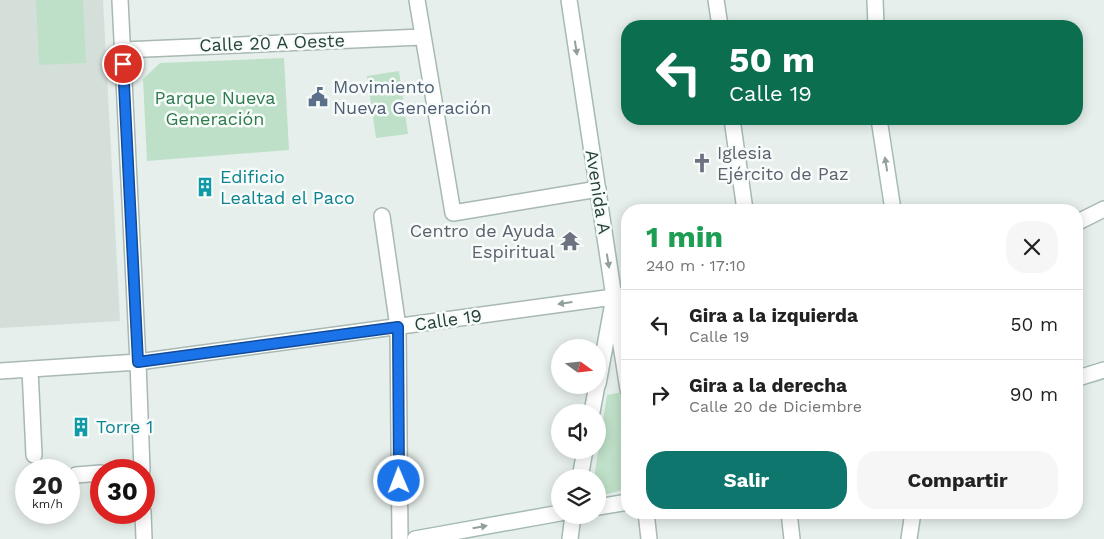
<!DOCTYPE html>
<html lang="es">
<head>
<meta charset="utf-8">
<style>
  :root { --surface:#fff; --page:#f6f6f6; --text:#222; --muted:#767676; --line:#e0e0e0; --accent:#0f766e }
  body { margin:0; font-family:"Work Sans",sans-serif; background:var(--page); color:var(--text); height:100vh; display:flex; flex-direction:column; font-size:19px; white-space:nowrap }
  * { box-sizing:border-box; margin:0 }
  p { font-size:16px; color:var(--muted) }
  .icon { flex:none; width:28px; height:28px; fill:none; stroke:currentColor; stroke-width:2; stroke-linecap:round; stroke-linejoin:round }
  .map { position:relative; flex:1; overflow:hidden }
  .details { position:absolute; left:621px; top:204px; width:462px; height:315px; display:flex; flex-direction:column; background:var(--surface); border-radius:20px; box-shadow:0 2px 12px #0003 }
  .details>* { flex:none }
  .hud { position:absolute; left:621px; top:20px; width:462px; height:105px; border-radius:20px; box-shadow:0 2px 12px #0003; background:#0b6e4f; color:#fff; overflow:hidden }
  .needle { width:32px; rotate:105deg }
  .tools { position:absolute; left:551px; top:339px; display:grid; gap:10px }
  .tools a { display:grid; place-items:center; width:55px; height:55px; border-radius:50%; background:var(--surface); box-shadow:0 2px 12px #0003; font-size:25px }
  .speed { position:absolute; left:15px; top:459px; display:flex; gap:10px; font-size:25px; font-weight:700; text-align:center }
  .speed>* { display:grid; place-content:center; width:65px; height:65px; border-radius:50%; background:var(--surface); box-shadow:0 2px 12px #0003; line-height:1 }
  .speed small { font-size:12px; font-weight:400 }
  .speed .limit { border:8px solid #d22; background:#fff; color:#111 }
  .pin { position:absolute; display:grid; place-items:center; width:42px; height:42px; color:#fff; margin:-21px; border:2px solid #fff; border-radius:50%; box-shadow:0 1px 5px #0007 }
  .me { position:absolute; width:55px; margin:-28px; rotate:359deg; stroke-linejoin:round; filter:drop-shadow(0 0 4px #0008) }
  .turn { display:flex; align-items:center; gap:18px; height:105px; padding:0 25px; font-size:22px }
  .turn .icon { width:65px; height:65px; stroke-width:2.5 }
  .turn b { display:block; font-size:35px; line-height:42px }
  .round { display:grid; place-items:center; flex:none; width:52px; height:52px; border-radius:20px; background:var(--page) }
  .summary { display:flex; align-items:center; justify-content:space-between; height:85px; padding:0 25px }
  h1 { font-size:30px; font-weight:700; line-height:38px; color:#1e9e55 }
  .action { display:flex; gap:10px; margin-top:auto; padding:10px 25px }
  .action a { flex:1; height:58px; border-radius:20px; background:var(--accent); color:#fff; font-size:20px; font-weight:700; line-height:58px; text-align:center }
  .action a+a { background:var(--page); color:var(--text) }
  ul { padding:0; list-style:none }
  li { display:flex; align-items:center; gap:15px; height:70px; padding:0 25px; border-top:1px solid var(--line) }
  li div { flex:1 }
  li b { display:block; font-size:19px }
  li em { font-style:normal }
  .map>svg:first-child { display:block }
  .built { fill:#d4dfda }
  .green { fill:#bfe0c8 }
  .lines { fill:none; stroke-linecap:round; stroke-linejoin:round }
  .street-casing { stroke:#a8b8b2; stroke-width:18 }
  .secondary-casing { stroke:#a4bbb3; stroke-width:18 }
  .street { stroke:#fff; stroke-width:15 }
  .secondary { stroke:#fff; stroke-width:15 }
  .oneway { fill:#92a09c }
  .route-casing { stroke:#114b97; stroke-width:12 }
  .route { stroke:#1a73e8; stroke-width:9 }
  .labels { text-anchor:middle; stroke-width:5; stroke-linejoin:round; paint-order:stroke }
  .street-label { font-size:18px; fill:#24423a; stroke:#f7fbf9 }
  .service-label { font-size:18px; fill:#4e5e75; stroke:#f7fbf9; text-anchor:start }
  .park-label { font-size:18px; fill:#2d7a4b; stroke:#f7fbf9 }
  .worship-label { font-size:18px; fill:#5b616d; stroke:#f7fbf9; text-anchor:start }
  .culture-label { font-size:18px; fill:#0d838f; stroke:#f7fbf9; text-anchor:start }
</style>
</head>
<body>
<div class="map">
<svg width="1104" height="539" viewBox="0 0 1104 539">
  <rect width="100%" height="100%" fill="#e6efeb"/>
  <!-- built -->
  <path class="built" d="M 0,0 L 103,0 L 120,321 L 0,328 Z"/>
  <!-- green -->
  <path class="green" d="M 36,0 L 83,0 L 86,63 L 39,65 Z
    M 284,58 L 289,150 L 147,161 L 143,79 L 160,63 Z
    M 399,71 L 408,134 L 376,138 L 367,76 Z
    M 622,392 L 627,428 L 627,489 L 598,496 L 598,478 L 594,478 L 607,395 Z"/>
  <g class="lines">
    <defs>
      <path id="street" d="M 120,0 L 138,362 L 142,470
        M 417,0 L 453,213 L 598,189
        M 716,0 L 720,26
        M 123,50 L 422,37
        M 732,119 L 745,210
        M 382,216 L 398,327 L 400,539
        M 1078,222 L 1104,209
        M 614,301 L 628,389
        M 30,369 L 34,455
        M 0,371 L 138,362 L 628,295
        M 76,475 L 101,473
        M 143,512 L 144,539
        M 646,512 L 649,539
        M 789,512 L 792,539"/>
      <path id="secondary" d="M 569,0 L 614,297 L 598,384
        M 875,0 L 876,26
        M 879,119 L 893,210
        M 1078,378 L 1104,370
        M 592,412 L 597,385
        M 580,478 L 585,450
        M 598,507 L 628,502
        M 415,539 L 560,513
        M 570,539 L 573,515
        M 909,539 L 913,512"/>
    </defs>
    <!-- street casing -->
    <use href="#street" class="street-casing"/>
    <!-- secondary casing -->
    <use href="#secondary" class="secondary-casing"/>
    <!-- street -->
    <use href="#street" class="street"/>
    <!-- secondary -->
    <use href="#secondary" class="secondary"/>
  </g>
  <!-- one-way arrows -->
  <defs><path id="oneway-solid" d="M-6-.8H1V-3.2L6.5 0L1 3.2V.8H-6Z" transform="scale(1.25)"/></defs>
  <g class="oneway">
    <use href="#oneway-solid" transform="translate(576 48) rotate(81)"/>
    <use href="#oneway-solid" transform="translate(886 164) rotate(-99)"/>
    <use href="#oneway-solid" transform="translate(608 261) rotate(81)"/>
    <use href="#oneway-solid" transform="translate(565 303) rotate(172)"/>
    <use href="#oneway-solid" transform="translate(480 527) rotate(-10)"/>
  </g>
  <g class="lines">
    <defs>
      <path id="route" d="M 123,64 L 138,362 L 398,327 L 399,481"/>
    </defs>
    <!-- route casing -->
    <use href="#route" class="route-casing"/>
    <!-- route -->
    <use href="#route" class="route"/>
  </g>
  <!-- icons -->
  <defs>
    <symbol id="civic-bare" viewBox="-9 -9 18 18"><path d="M-.6-6.5H3V-4.5H.6V-3L4-1V1h2V6H-6V1h2V-1L-.6-3ZM-1.2 2.5V6h2.4V2.5Z" fill="#5c6f8a" stroke="#f7fbf9" stroke-width="2.5" paint-order="stroke"/></symbol>
    <symbol id="church-bare" viewBox="-9 -9 18 18"><path d="M-1.2-6h2.4v3.5h3.3v2.4h-3.3V6h-2.4V-.1h-3.3v-2.4h3.3Z" fill="#6b7280" stroke="#f7fbf9" stroke-width="2.5" paint-order="stroke"/></symbol>
    <symbol id="building-bare" viewBox="-9 -9 18 18"><path d="M-4-6H4V6H1V3H-1V6H-4ZM-2.5-4.3h1.7v1.8h-1.7ZM.8-4.3h1.7v1.8H.8ZM-2.5-1h1.7V.8h-1.7ZM.8-1h1.7V.8H.8Z" fill="#0f9aa8" stroke="#f7fbf9" stroke-width="2.5" paint-order="stroke"/></symbol>
    <symbol id="temple-bare" viewBox="-9 -9 18 18"><path d="M0-6L5-2H3V0L6.5 2.5H4V6H1.5V3h-3V6H-4V2.5H-6.5L-3 0V-2H-5Z" fill="#6b7280" stroke="#f7fbf9" stroke-width="2.5" paint-order="stroke"/></symbol>
  </defs>
  <g fill-rule="evenodd">
    <use href="#civic-bare" x="304" y="83" width="28" height="28"/>
    <use href="#church-bare" x="688" y="149" width="28" height="28"/>
    <use href="#building-bare" x="191" y="173" width="28" height="28"/>
    <use href="#temple-bare" x="556" y="227" width="28" height="28"/>
    <use href="#building-bare" x="67" y="413" width="28" height="28"/>
  </g>
  <g class="labels">
    <!-- street labels -->
    <g class="street-label">
      <text transform="translate(272 43) rotate(-2)" y="6">Calle 20 A Oeste</text>
      <text transform="translate(598 192) rotate(81)" y="6">Avenida A</text>
      <text transform="translate(448 320) rotate(-8)" y="6">Calle 19</text>
    </g>
    <!-- service labels -->
    <g class="service-label">
      <text x="333" y="93">Movimiento<tspan x="333" dy="21">Nueva Generación</tspan></text>
    </g>
    <!-- park labels -->
    <g class="park-label">
      <text x="215" y="104">Parque Nueva<tspan x="215" dy="21">Generación</tspan></text>
    </g>
    <!-- worship labels -->
    <g class="worship-label">
      <text x="717" y="159">Iglesia<tspan x="717" dy="21">Ejército de Paz</tspan></text>
      <text x="555" y="237" text-anchor="end">Centro de Ayuda<tspan x="555" dy="21">Espiritual</tspan></text>
    </g>
    <!-- culture labels -->
    <g class="culture-label">
      <text x="220" y="183">Edificio<tspan x="220" dy="21">Lealtad el Paco</tspan></text>
      <text x="96" y="433">Torre 1</text>
    </g>
  </g>
</svg>
<div class="tools">
<a><svg class="needle" viewBox="-14 -14 28 28"><path d="M0-13l5 13h-10z" fill="#e53935"/><path d="M0 13l5-13h-10z" fill="#767676"/></svg></a>
<a><svg class="icon" aria-label="sound" viewBox="0 0 24 24"><path d="M4 9h4l5-4v14l-5-4H4zM17 9q2 3 0 6"/></svg></a>
<a><svg class="icon" aria-label="layers" viewBox="0 0 24 24"><path d="M12 4l9 5-9 5-9-5zM3 14l9 5 9-5"/></svg></a>
</div>
<div class="speed"><div>20<small>km/h</small></div><div class="limit">30</div></div>
<div class="pin" style="left:123px;top:64px;background:#d93025"><svg class="icon" aria-label="arrive" viewBox="0 0 24 24"><path d="M6 21V4h12l-3 4 3 4H6"/></svg></div>
<svg class="me" style="left:399px;top:481px" viewBox="-20 -20 40 40"><circle r="17" fill="#1a73e8" stroke="#fff" stroke-width="3"/><path d="M0-11L8 9 0 5-8 9z" fill="#fff"/></svg>
<div class="hud">
<div class="turn"><svg class="icon" aria-label="left" viewBox="0 0 24 24"><path d="M17 20v-9H6M10 6l-5 5 5 5"/></svg><div><b>50 m</b>Calle 19</div></div>
</div>
<section class="details">
<div class="summary"><div><h1>1 min</h1><p>240 m · 17:10</p></div><a class="round"><svg class="icon" aria-label="close" viewBox="0 0 24 24"><path d="M6 6l12 12M18 6L6 18"/></svg></a></div>
<ul>
<li><svg class="icon" aria-label="left" viewBox="0 0 24 24"><path d="M17 20v-9H6M10 6l-5 5 5 5"/></svg><div><b>Gira a la izquierda</b><p>Calle 19</p></div><em>50 m</em></li>
<li><svg class="icon" aria-label="right" viewBox="0 0 24 24"><path d="M7 20v-9h11M14 6l5 5-5 5"/></svg><div><b>Gira a la derecha</b><p>Calle 20 de Diciembre</p></div><em>90 m</em></li>
</ul>
<div class="action"><a>Salir</a><a>Compartir</a></div>
</section>
</div>
</body>
</html>
